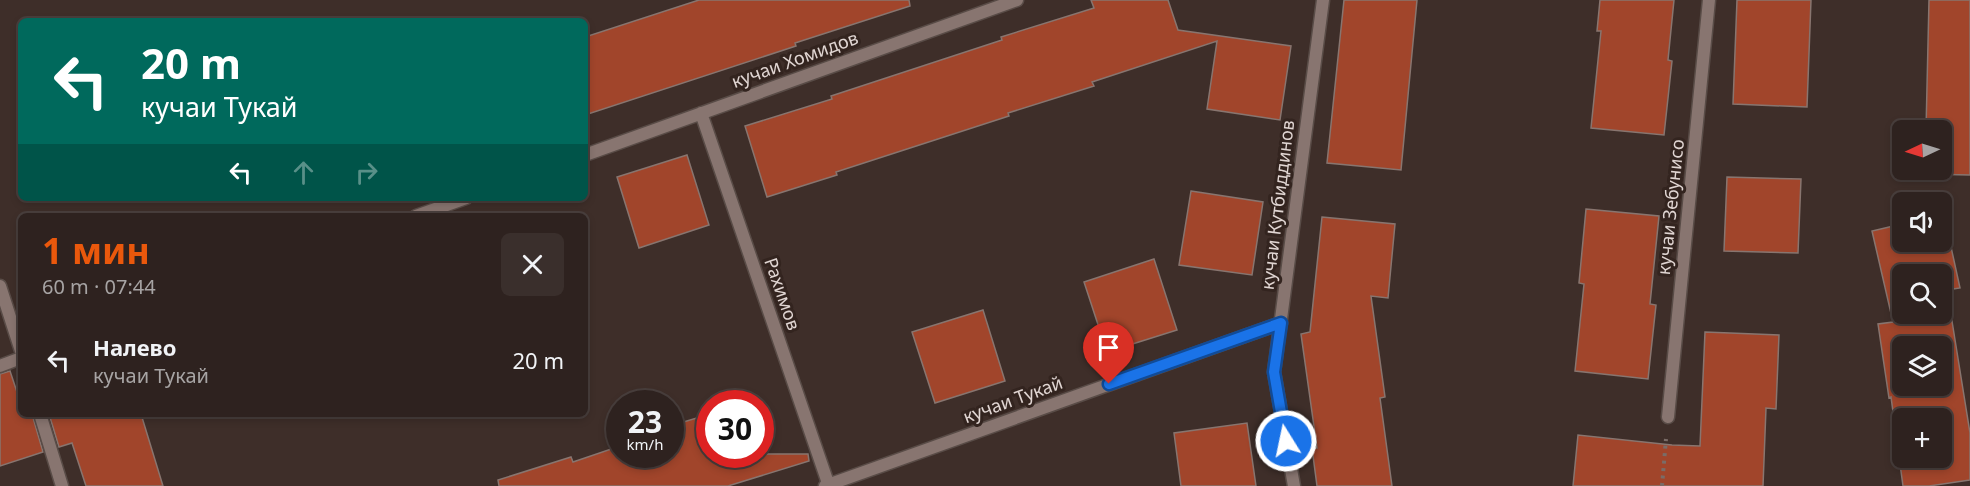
<!DOCTYPE html>
<html lang="ru">
<head>
<meta charset="utf-8">
<style>
  :root { --surface:#2e221f; --page:#3a2f2c; --text:#f1f3f6; --muted:#a7a4a4; --line:#493f3d; --accent:#ea580c }
  body { margin:0; font-family:"Noto Sans",sans-serif; background:var(--page); color:var(--text); height:100vh; display:flex; flex-direction:column; font-size:22px; white-space:nowrap }
  * { box-sizing:border-box; margin:0 }
  p { font-size:20px; color:var(--muted) }
  .icon { flex:none; width:33px; height:33px; fill:none; stroke:currentColor; stroke-width:2; stroke-linecap:round; stroke-linejoin:round }
  .map { position:relative; flex:1; overflow:hidden }
  .drawer { position:absolute; left:18px; top:213px; width:570px; height:204px; display:flex; flex-direction:column; background:var(--surface); border-radius:9px; box-shadow:0 3px 9px #0003,0 0 0 2px var(--line) }
  .drawer>* { flex:none }
  .guide { position:absolute; left:18px; top:18px; width:570px; height:183px; border-radius:9px; box-shadow:0 3px 9px #0003,0 0 0 2px var(--line); background:#00695c; color:#fff; overflow:hidden }
  .needle { width:39px; rotate:266deg }
  .tools { position:absolute; left:1892px; top:120px; display:grid; gap:12px }
  .tools a { display:grid; place-items:center; width:60px; height:60px; border-radius:9px; background:var(--surface); box-shadow:0 3px 9px #0003,0 0 0 2px var(--line); font-size:30px }
  .speed { position:absolute; left:606px; top:390px; display:flex; gap:12px; font-size:30px; font-weight:700; text-align:center }
  .speed>* { display:grid; place-content:center; width:78px; height:78px; border-radius:50%; background:var(--surface); box-shadow:0 3px 9px #0003,0 0 0 2px var(--line); line-height:1 }
  .speed small { font-size:15px; font-weight:400 }
  .speed .limit { border:9px solid #d22; background:#fff; color:#111 }
  .pin { position:absolute; display:grid; place-items:center; width:51px; height:51px; color:#fff; margin:-62px -26px; border-radius:50% 50% 50% 0; rotate:-45deg; box-shadow:0 0 6px #0007 }
  .pin .icon { rotate:45deg }
  .me { position:absolute; width:66px; margin:-33px; rotate:350deg; stroke-linejoin:round; filter:drop-shadow(0 0 4px #0008) }
  .turn { display:flex; align-items:center; gap:21px; height:126px; padding:0 24px; font-size:27px }
  .turn .icon { width:78px; height:78px; stroke-width:2.5 }
  .turn b { display:block; font-size:42px; line-height:51px }
  .lanes { display:flex; align-items:center; height:57px; padding:0 24px; background:#0003; justify-content:center; gap:30px; direction:ltr }
  .lanes .off { opacity:.35 }
  .round { display:grid; place-items:center; flex:none; width:63px; height:63px; border-radius:9px; background:var(--page) }
  .head { display:flex; align-items:center; justify-content:space-between; height:102px; padding:0 24px }
  h1 { font-size:36px; font-weight:700; line-height:45px; color:var(--accent) }
  ul { padding:0; list-style:none }
  li { display:flex; align-items:center; gap:18px; height:90px; padding:0 24px }
  li div { flex:1 }
  li b { display:block; font-size:22px }
  li em { font-style:normal }
  .map>svg:first-child { display:block }
  .building { fill:#a1452b; stroke:#88756f; stroke-width:1.5; fill-rule:evenodd }
  .lines { fill:none; stroke-linecap:round; stroke-linejoin:round }
  .street-casing { stroke:#594c47; stroke-width:15 }
  .path { stroke:#7a6c67; stroke-width:4; stroke-dasharray:3 4.5; stroke-linecap:butt }
  .street { stroke:#887570; stroke-width:12 }
  .route-casing { stroke:#114b97; stroke-width:15 }
  .route { stroke:#1a73e8; stroke-width:10 }
  .labels { text-anchor:middle; stroke-width:6; stroke-linejoin:round; paint-order:stroke }
  .street-label { font-size:18px; fill:#e1d6d3; stroke:#33241f }
</style>
</head>
<body>
<div class="map">
<svg width="1970" height="486" viewBox="0 0 1970 486">
  <rect width="100%" height="100%" fill="#3e2e29"/>
  <!-- building -->
  <path class="building" d="M 699,0 L 909,0 L 910,6 L 795,43 L 796,46 L 585,115 L 585,37 Z
    M 1091,0 L 1168,0 L 1178,30 L 1291,46 L 1280,120 L 1207,109 L 1217,41 L 1092,82 L 1094,86 L 1008,113 L 1009,116 L 836,172 L 837,175 L 767,197 L 745,126 L 832,99 L 831,96 L 1002,40 L 1001,37 L 1094,8 Z
    M 1344,0 L 1417,0 L 1401,170 L 1327,163 Z
    M 1600,0 L 1674,0 L 1668,60 L 1672,61 L 1664,135 L 1591,128 L 1601,31 L 1597,31 Z
    M 1737,0 L 1811,0 L 1807,107 L 1733,104 Z
    M 1929,0 L 1970,0 L 1970,175 L 1924,174 L 1924,170 L 1941,170 L 1941,130 L 1926,130 Z
    M 687,155 L 709,225 L 639,248 L 617,177 Z
    M 1727,177 L 1801,179 L 1798,253 L 1724,251 Z
    M 1191,191 L 1263,202 L 1252,275 L 1179,265 Z
    M 1586,209 L 1659,216 L 1650,304 L 1656,305 L 1648,379 L 1575,371 L 1584,284 L 1579,283 Z
    M 1944,215 L 1960,288 L 1947,290 L 1970,433 L 1970,480 L 1929,486 L 1903,486 L 1891,397 L 1889,398 L 1878,324 L 1893,322 L 1872,231 L 1902,224 L 1902,242 L 1941,242 L 1941,216 ZM 1902,274 L 1941,274 L 1941,314 L 1902,314 ZM 1902,346 L 1941,346 L 1941,386 L 1902,386 ZM 1902,418 L 1941,418 L 1941,458 L 1902,458 Z
    M 1322,217 L 1395,224 L 1388,298 L 1371,296 L 1385,397 L 1380,398 L 1392,486 L 1317,486 L 1312,448 L 1317,448 L 1301,334 L 1310,332 Z
    M 1154,259 L 1177,330 L 1107,352 L 1084,282 Z
    M 983,310 L 1005,381 L 935,403 L 912,332 Z
    M 1705,332 L 1779,335 L 1776,409 L 1766,408 L 1763,486 L 1573,486 L 1578,435 L 1672,445 L 1700,446 Z
    M 10,371 L 21,404 L 21,414 L 32,414 L 43,452 L 0,466 L 0,374 Z
    M 49,414 L 141,414 L 163,486 L 86,486 L 72,443 L 59,447 Z
    M 710,414 L 710,454 L 808,454 L 809,461 L 728,486 L 499,486 L 498,480 L 571,457 L 573,462 L 620,446 L 620,454 L 670,454 L 670,426 Z
    M 1247,423 L 1256,486 L 1181,486 L 1174,433 Z"/>
  <g class="lines">
    <defs>
      <path id="street" d="M 701,113 L 829,486
        M 585,155 L 1017,0
        M 416,216 L 466,198
        M 0,286 L 21,351
        M 0,366 L 21,358
        M 40,414 L 62,486
        M 1668,417 L 1709,0
        M 825,486 L 1281,323
        M 1294,486 L 1274,372 L 1323,0"/>
    </defs>
    <!-- street casing -->
    <use href="#street" class="street-casing"/>
    <!-- path -->
    <path class="path" d="M 1662,486 L 1666,439"/>
    <!-- street -->
    <use href="#street" class="street"/>
  </g>
  <g class="lines">
    <defs>
      <path id="route" d="M 1109,384 L 1281,323 L 1274,372 L 1286,441"/>
    </defs>
    <!-- route casing -->
    <use href="#route" class="route-casing"/>
    <!-- route -->
    <use href="#route" class="route"/>
  </g>
  <g class="labels">
    <!-- street labels -->
    <g class="street-label">
      <text transform="translate(795 60) rotate(-20)" y="6">кучаи Хомидов</text>
      <text transform="translate(1278 205) rotate(-83)" y="6">кучаи Кутбиддинов</text>
      <text transform="translate(1671 207) rotate(-84)" y="6">кучаи Зебунисо</text>
      <text transform="translate(782 294) rotate(71)" y="6">Рахимов</text>
      <text transform="translate(1013 400) rotate(-20)" y="6">кучаи Тукай</text>
    </g>
  </g>
</svg>
<div class="tools">
<a><svg class="needle" viewBox="-14 -14 28 28"><path d="M0-13l5 13h-10z" fill="#e53935"/><path d="M0 13l5-13h-10z" fill="#a7a4a4"/></svg></a>
<a><svg class="icon" aria-label="sound" viewBox="0 0 24 24"><path d="M4 9h4l5-4v14l-5-4H4zM17 9q2 3 0 6"/></svg></a>
<a><svg class="icon" aria-label="search" viewBox="0 0 24 24"><circle cx="10" cy="10" r="6"/><path d="M15 15l6 6"/></svg></a>
<a><svg class="icon" aria-label="layers" viewBox="0 0 24 24"><path d="M12 4l9 5-9 5-9-5zM3 14l9 5 9-5"/></svg></a>
<a>+</a>
</div>
<div class="speed"><div>23<small>km/h</small></div><div class="limit">30</div></div>
<div class="pin" style="left:1109px;top:384px;background:#d93025"><svg class="icon" aria-label="arrive" viewBox="0 0 24 24"><path d="M6 21V4h12l-3 4 3 4H6"/></svg></div>
<svg class="me" style="left:1286px;top:441px" viewBox="-20 -20 40 40"><circle r="17" fill="#1a73e8" stroke="#fff" stroke-width="3"/><path d="M0-11L8 9 0 5-8 9z" fill="#fff"/></svg>
<div class="guide">
<div class="turn"><svg class="icon" aria-label="left" viewBox="0 0 24 24"><path d="M17 20v-9H6M10 6l-5 5 5 5"/></svg><div><b>20 m</b>кучаи Тукай</div></div>
<div class="lanes"><svg class="icon" aria-label="left" viewBox="0 0 24 24"><path d="M17 20v-9H6M10 6l-5 5 5 5"/></svg><svg class="icon off" aria-label="ahead" viewBox="0 0 24 24"><path d="M12 20V5M6 11l6-6 6 6"/></svg><svg class="icon off" aria-label="right" viewBox="0 0 24 24"><path d="M7 20v-9h11M14 6l5 5-5 5"/></svg></div>
</div>
<section class="drawer">
<div class="head"><div><h1>1 мин</h1><p>60 m · 07:44</p></div><a class="round"><svg class="icon" aria-label="close" viewBox="0 0 24 24"><path d="M6 6l12 12M18 6L6 18"/></svg></a></div>
<ul>
<li><svg class="icon" aria-label="left" viewBox="0 0 24 24"><path d="M17 20v-9H6M10 6l-5 5 5 5"/></svg><div><b>Налево</b><p>кучаи Тукай</p></div><em>20 m</em></li>
</ul>
</section>
</div>
</body>
</html>
